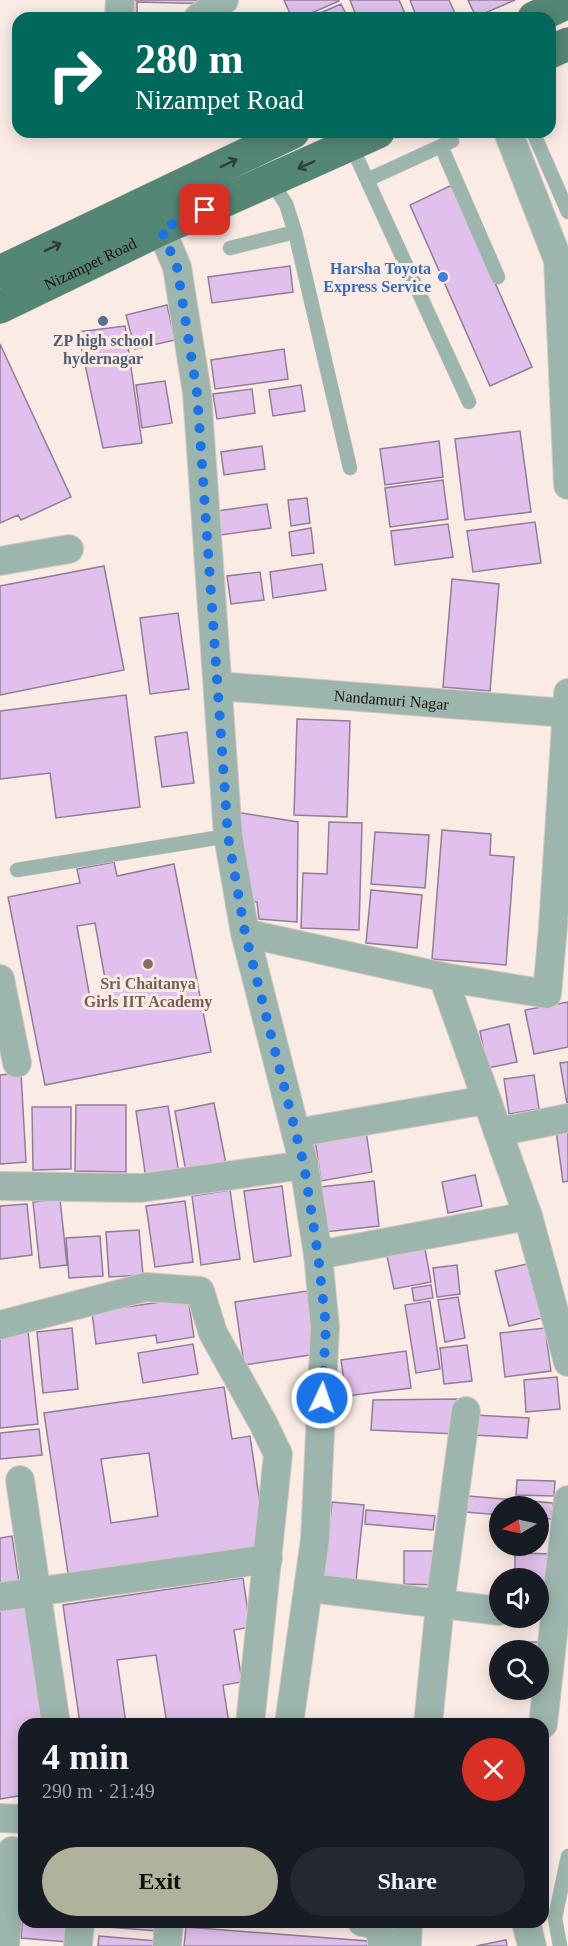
<!DOCTYPE html>
<html lang="en">
<head>
<meta charset="utf-8">
<style>
  :root { --surface:#171b24; --page:#242831; --text:#f1f3f6; --muted:#9ea1a6; --accent:#b0b29c }
  body { margin:0; font-family:Georgia,serif; background:var(--page); color:var(--text); height:100vh; display:flex; flex-direction:column; font-size:22px; white-space:nowrap }
  * { box-sizing:border-box; margin:0 }
  p { font-size:20px; color:var(--muted) }
  .icon { flex:none; width:33px; height:33px; fill:none; stroke:currentColor; stroke-width:2; stroke-linecap:round; stroke-linejoin:round }
  .map { position:relative; flex:1; overflow:hidden }
  .side { position:absolute; left:18px; top:1718px; width:531px; height:210px; display:flex; flex-direction:column; background:var(--surface); border-radius:18px; box-shadow:0 3px 15px #0003 }
  .side>* { flex:none }
  .guide { position:absolute; left:12px; top:12px; width:544px; height:126px; border-radius:18px; box-shadow:0 3px 15px #0003; background:#00695c; color:#fff; overflow:hidden }
  .needle { width:39px; rotate:261deg }
  .buttons { position:absolute; left:489px; top:1496px; display:grid; gap:12px }
  .buttons a { display:grid; place-items:center; width:60px; height:60px; border-radius:50%; background:var(--surface); box-shadow:0 3px 15px #0003; font-size:30px }
  .pin { position:absolute; display:grid; place-items:center; width:51px; height:51px; color:#fff; margin:-26px; border-radius:12px; box-shadow:0 3px 9px #0006 }
  .me { position:absolute; width:66px; margin:-33px; rotate:3deg; stroke-linejoin:round; filter:drop-shadow(0 0 4px #0008) }
  .turn { display:flex; align-items:center; gap:21px; height:126px; padding:0 24px; font-size:27px }
  .turn .icon { width:78px; height:78px; stroke-width:2.5 }
  .turn b { display:block; font-size:42px; line-height:51px }
  .round { display:grid; place-items:center; flex:none; width:63px; height:63px; border-radius:32px; background:var(--page) }
  .overview { display:flex; align-items:center; justify-content:space-between; height:102px; padding:0 24px }
  h1 { font-size:36px; font-weight:700; line-height:45px }
  .action { display:flex; gap:12px; margin-top:auto; padding:12px 24px }
  .action a { flex:1; height:69px; border-radius:36px; background:var(--accent); color:#111; font-size:24px; font-weight:700; line-height:69px; text-align:center }
  .action a+a { background:var(--page); color:var(--text) }
  .map>svg:first-child { display:block }
  .building { fill:#e1c0ed; stroke:#927d99; stroke-width:1.5; fill-rule:evenodd }
  .lines { fill:none; stroke-linecap:round; stroke-linejoin:round }
  .service-casing { stroke:#d7c8c2; stroke-width:15 }
  .minor-casing { stroke:#d7c8c2; stroke-width:30 }
  .primary-casing { stroke:#d7c8c2; stroke-width:34 }
  .service { stroke:#9cb6ad; stroke-width:14 }
  .minor { stroke:#9cb6ad; stroke-width:28 }
  .primary { stroke:#548676; stroke-width:33 }
  .oneway { stroke:#333f36 }
  .route { stroke:#1a73e8; stroke-width:10; stroke-dasharray:0 18 }
  .shop-dot { fill:#3f7fe0; stroke:#fbebe5; stroke-width:2 }
  .service-dot { fill:#5c6f8a; stroke:#fbebe5; stroke-width:2 }
  .education-dot { fill:#8d6e63; stroke:#fbebe5; stroke-width:2 }
  .labels { text-anchor:middle; stroke-width:6; stroke-linejoin:round; paint-order:stroke }
  .street-label { font-size:16px; fill:#1d100b; stroke:#fbebe5 }
  .shop-label { font-size:16px; font-weight:bold; fill:#366cbe; stroke:#fbebe5; text-anchor:end }
  .service-label { font-size:16px; font-weight:bold; fill:#4e5e75; stroke:#fbebe5 }
  .education-label { font-size:16px; font-weight:bold; fill:#785e54; stroke:#fbebe5 }
</style>
</head>
<body>
<div class="map">
<svg width="568" height="1946" viewBox="0 0 568 1946">
  <rect width="100%" height="100%" fill="#fbebe5"/>
  <!-- building -->
  <path class="building" d="M 130,0 L 214,0 L 214,4 L 137,2 L 137,18 L 129,18 Z
    M 284,0 L 338,0 L 339,1 L 300,18 L 292,18 Z
    M 350,0 L 399,0 L 407,18 L 357,18 Z
    M 410,0 L 449,0 L 457,18 L 417,18 Z
    M 468,0 L 515,0 L 476,17 Z
    M 341,4 L 348,18 L 309,18 Z
    M 452,185 L 532,367 L 490,386 L 410,205 Z
    M 290,266 L 293,292 L 212,303 L 208,277 Z
    M 167,305 L 175,340 L 135,349 L 126,315 Z
    M 125,326 L 142,443 L 103,448 L 78,332 Z
    M 0,344 L 71,497 L 21,520 L 18,515 L 0,523 Z
    M 284,349 L 288,379 L 215,389 L 211,360 Z
    M 165,381 L 172,423 L 142,428 L 136,385 Z
    M 301,385 L 305,411 L 273,416 L 269,390 Z
    M 252,389 L 255,413 L 217,419 L 213,394 Z
    M 520,431 L 531,512 L 465,520 L 455,439 Z
    M 439,441 L 443,477 L 385,485 L 380,449 Z
    M 262,446 L 265,469 L 224,475 L 221,452 Z
    M 443,480 L 448,519 L 390,527 L 385,488 Z
    M 307,498 L 310,523 L 291,526 L 288,500 Z
    M 267,504 L 271,528 L 221,535 L 217,511 Z
    M 535,522 L 541,563 L 473,572 L 467,531 Z
    M 448,524 L 453,557 L 395,565 L 391,531 Z
    M 311,528 L 314,553 L 292,556 L 289,532 Z
    M 322,564 L 326,590 L 273,598 L 270,572 Z
    M 104,566 L 124,670 L 0,695 L 0,586 Z
    M 260,572 L 264,600 L 231,604 L 227,576 Z
    M 452,579 L 499,584 L 490,691 L 443,687 Z
    M 178,613 L 189,689 L 150,694 L 140,618 Z
    M 126,695 L 140,807 L 56,818 L 50,773 L 0,779 L 0,711 Z
    M 297,719 L 350,721 L 347,817 L 294,815 Z
    M 187,732 L 194,783 L 162,787 L 155,737 Z
    M 235,812 L 298,822 L 297,922 L 259,919 L 257,902 L 246,900 Z
    M 329,822 L 362,823 L 359,930 L 301,928 L 303,873 L 327,874 Z
    M 442,830 L 491,834 L 490,855 L 514,857 L 506,965 L 432,959 Z
    M 375,832 L 429,835 L 425,888 L 371,884 Z
    M 114,862 L 117,876 L 174,864 L 211,1052 L 45,1085 L 8,897 L 80,883 L 77,869 ZM 95,923 L 109,1001 L 91,1004 L 77,926 Z
    M 371,890 L 422,895 L 417,948 L 366,943 Z
    M 568,1002 L 568,1047 L 534,1054 L 525,1010 Z
    M 509,1024 L 517,1062 L 487,1068 L 480,1031 Z
    M 568,1062 L 568,1104 L 567,1104 L 560,1063 Z
    M 21,1073 L 26,1162 L 0,1164 L 0,1075 Z
    M 534,1075 L 539,1109 L 509,1114 L 504,1079 Z
    M 214,1103 L 226,1164 L 186,1172 L 175,1111 Z
    M 76,1105 L 126,1105 L 126,1172 L 75,1171 Z
    M 168,1106 L 179,1174 L 146,1179 L 136,1111 Z
    M 32,1107 L 71,1107 L 71,1169 L 33,1170 Z
    M 568,1128 L 568,1181 L 563,1182 L 556,1130 Z
    M 366,1131 L 372,1172 L 321,1181 L 315,1139 Z
    M 475,1175 L 482,1206 L 448,1213 L 442,1182 Z
    M 374,1181 L 379,1226 L 325,1232 L 320,1187 Z
    M 282,1186 L 291,1256 L 254,1262 L 244,1191 Z
    M 230,1190 L 240,1259 L 201,1265 L 192,1196 Z
    M 60,1199 L 67,1265 L 40,1268 L 33,1202 Z
    M 185,1201 L 193,1262 L 155,1267 L 146,1206 Z
    M 27,1204 L 32,1255 L 0,1259 L 0,1206 Z
    M 139,1230 L 143,1275 L 109,1277 L 106,1232 Z
    M 100,1236 L 103,1276 L 69,1278 L 66,1238 Z
    M 425,1249 L 431,1282 L 394,1289 L 387,1256 Z
    M 532,1263 L 546,1317 L 509,1326 L 495,1271 Z
    M 457,1265 L 460,1294 L 437,1297 L 433,1268 Z
    M 431,1285 L 433,1298 L 414,1301 L 412,1288 Z
    M 307,1291 L 316,1354 L 244,1365 L 235,1302 Z
    M 458,1297 L 465,1338 L 445,1342 L 438,1300 Z
    M 188,1298 L 194,1337 L 157,1343 L 156,1335 L 96,1344 L 92,1312 Z
    M 430,1301 L 440,1369 L 416,1373 L 405,1305 Z
    M 72,1328 L 78,1389 L 43,1393 L 37,1332 Z
    M 545,1328 L 551,1371 L 505,1377 L 500,1333 Z
    M 28,1331 L 38,1424 L 0,1428 L 0,1334 Z
    M 193,1344 L 198,1374 L 143,1383 L 138,1353 Z
    M 467,1345 L 472,1381 L 444,1384 L 440,1348 Z
    M 406,1351 L 411,1388 L 346,1396 L 341,1360 Z
    M 557,1377 L 560,1409 L 526,1412 L 524,1380 Z
    M 224,1387 L 232,1439 L 250,1436 L 267,1551 L 69,1580 L 44,1413 ZM 149,1453 L 158,1516 L 111,1523 L 101,1459 Z
    M 457,1399 L 456,1434 L 371,1430 L 373,1400 Z
    M 475,1415 L 529,1418 L 527,1438 L 474,1435 Z
    M 39,1429 L 42,1455 L 0,1459 L 0,1433 Z
    M 517,1480 L 555,1481 L 554,1496 L 516,1495 Z
    M 468,1496 L 553,1503 L 552,1519 L 538,1518 L 538,1506 L 500,1506 L 500,1515 L 466,1512 Z
    M 332,1502 L 364,1505 L 356,1580 L 324,1576 Z
    M 366,1510 L 435,1516 L 433,1530 L 365,1524 Z
    M 12,1536 L 20,1589 L 0,1592 L 0,1538 Z
    M 404,1551 L 438,1551 L 438,1585 L 404,1584 Z
    M 515,1553 L 554,1554 L 554,1596 L 538,1596 L 538,1578 L 515,1578 Z
    M 243,1578 L 250,1627 L 234,1630 L 242,1682 L 223,1685 L 229,1724 L 167,1724 L 156,1655 L 117,1660 L 126,1724 L 80,1724 L 63,1605 Z
    M 34,1605 L 51,1724 L 24,1724 L 24,1795 L 0,1799 L 0,1610 Z
    M 514,1642 L 543,1642 L 538,1650 L 514,1650 Z
    M 24,1902 L 24,1922 L 69,1922 L 67,1942 L 21,1938 Z
    M 109,1922 L 158,1922 L 157,1931 L 108,1927 Z
    M 186,1927 L 368,1941 L 367,1946 L 184,1946 Z
    M 99,1936 L 157,1941 L 157,1946 L 98,1946 Z
    M 506,1940 L 507,1946 L 476,1946 Z"/>
  <g class="lines">
    <defs>
      <path id="service" d="M 533,132 L 568,212
        M 351,145 L 469,402
        M 441,146 L 498,277
        M 367,180 L 452,141
        M 271,181 L 286,204 L 295,232 L 350,468
        M 230,248 L 295,232
        M 17,870 L 228,836
        M 560,1946 L 555,1918 L 568,1856"/>
      <g id="minor">
        <path d="M 119,18 L 120,0"/>
        <path d="M 198,18 L 224,0"/>
        <path d="M 508,132 L 558,260 L 568,485"/>
        <path d="M 161,229 L 177,267 L 197,393 L 228,836 L 245,933 L 304,1165 L 318,1255 L 325,1327 L 315,1539 L 289,1724"/>
        <path d="M 0,561 L 69,549"/>
        <path id="s1" d="M 218,686 L 567,713"/>
        <path d="M 245,933 L 443,977 L 547,994 L 553,927 L 568,693"/>
        <path d="M 443,977 L 528,1216 L 568,1362"/>
        <path d="M 0,979 L 17,1063"/>
        <path d="M 498,1132 L 568,1118"/>
        <path d="M 296,1133 L 486,1100"/>
        <path d="M 0,1186 L 141,1188 L 304,1165"/>
        <path d="M 318,1255 L 528,1216"/>
        <path d="M 0,1325 L 146,1287 L 200,1291 L 213,1333 L 263,1423 L 278,1454 L 250,1724"/>
        <path d="M 20,1480 L 56,1724"/>
        <path d="M 310,1588 L 500,1611"/>
        <path d="M 0,1597 L 268,1559"/>
        <path d="M 428,1724 L 440,1604 L 466,1411"/>
        <path d="M 543,1724 L 568,1500"/>
        <path d="M 0,1818 L 24,1819"/>
        <path d="M 362,1922 C 378,1924 382,1931 382,1946"/>
        <path d="M 526,1922 L 532,1946"/>
        <path d="M 5,1946 L 12,1851"/>
        <path d="M 78,1946 L 80,1922"/>
        <path d="M 167,1946 L 169,1922"/>
        <path d="M 407,1946 L 408,1922"/>
      </g>
      <g id="primary">
        <path d="M 534,18 L 568,2"/>
        <path d="M 550,52 L 568,44"/>
        <path d="M 0,272 L 293,132"/>
        <path id="s2" d="M 0,307 L 161,229 L 378,132"/>
      </g>
    </defs>
    <!-- service casing -->
    <use href="#service" class="service-casing"/>
    <!-- minor casing -->
    <use href="#minor" class="minor-casing"/>
    <!-- primary casing -->
    <use href="#primary" class="primary-casing"/>
    <!-- service -->
    <use href="#service" class="service"/>
    <!-- minor -->
    <use href="#minor" class="minor"/>
    <!-- primary -->
    <use href="#primary" class="primary"/>
  </g>
  <!-- one-way arrows -->
  <defs><path id="oneway-shaft" d="M-6 0H5M1.5-3L5.5 0L1.5 3" fill="none" stroke-width="1.6" stroke-linecap="round" stroke-linejoin="round" transform="scale(1.5)"/></defs>
  <g class="oneway">
    <use href="#oneway-shaft" transform="translate(229 163) rotate(-26)"/>
    <use href="#oneway-shaft" transform="translate(306 165) rotate(156)"/>
    <use href="#oneway-shaft" transform="translate(53 247) rotate(-26)"/>
  </g>
  <g class="lines">
    <!-- route -->
    <path class="route" d="M 205,210 L 161,229 L 177,267 L 197,393 L 228,836 L 245,933 L 304,1165 L 318,1255 L 326,1327 L 322,1398"/>
  </g>
  <!-- markers -->
  <circle class="shop-dot" cx="443" cy="277" r="6"/>
  <circle class="service-dot" cx="103" cy="321" r="6"/>
  <circle class="education-dot" cx="148" cy="964" r="6"/>
  <g class="labels">
    <!-- street labels -->
    <g class="street-label">
      <text dy="6" stroke="none"><textPath href="#s2" startOffset="100">Nizampet Road</textPath></text>
      <text dy="6" stroke="none"><textPath href="#s1" startOffset="174">Nandamuri Nagar</textPath></text>
    </g>
    <!-- shop labels -->
    <g class="shop-label">
      <text x="431" y="274">Harsha Toyota<tspan x="431" dy="18">Express Service</tspan></text>
    </g>
    <!-- service labels -->
    <g class="service-label">
      <text x="103" y="346">ZP high school<tspan x="103" dy="18">hydernagar</tspan></text>
    </g>
    <!-- education labels -->
    <g class="education-label">
      <text x="148" y="989">Sri Chaitanya<tspan x="148" dy="18">Girls IIT Academy</tspan></text>
    </g>
  </g>
</svg>
<div class="buttons">
<a><svg class="needle" viewBox="-14 -14 28 28"><path d="M0-13l5 13h-10z" fill="#e53935"/><path d="M0 13l5-13h-10z" fill="#9ea1a6"/></svg></a>
<a><svg class="icon" aria-label="sound" viewBox="0 0 24 24"><path d="M4 9h4l5-4v14l-5-4H4zM17 9q2 3 0 6"/></svg></a>
<a><svg class="icon" aria-label="search" viewBox="0 0 24 24"><circle cx="10" cy="10" r="6"/><path d="M15 15l6 6"/></svg></a>
</div>
<div class="pin" style="left:205px;top:210px;background:#d93025"><svg class="icon" aria-label="arrive" viewBox="0 0 24 24"><path d="M6 21V4h12l-3 4 3 4H6"/></svg></div>
<svg class="me" style="left:322px;top:1398px" viewBox="-20 -20 40 40"><circle r="17" fill="#1a73e8" stroke="#fff" stroke-width="3"/><path d="M0-11L8 9 0 5-8 9z" fill="#fff"/></svg>
<div class="guide">
<div class="turn"><svg class="icon" aria-label="right" viewBox="0 0 24 24"><path d="M7 20v-9h11M14 6l5 5-5 5"/></svg><div><b>280 m</b>Nizampet Road</div></div>
</div>
<section class="side">
<div class="overview"><div><h1>4 min</h1><p>290 m · 21:49</p></div><a class="round" style="background:#d93025;color:#fff"><svg class="icon" aria-label="close" viewBox="0 0 24 24"><path d="M6 6l12 12M18 6L6 18"/></svg></a></div>
<div class="action"><a>Exit</a><a>Share</a></div>
</section>
</div>
</body>
</html>
